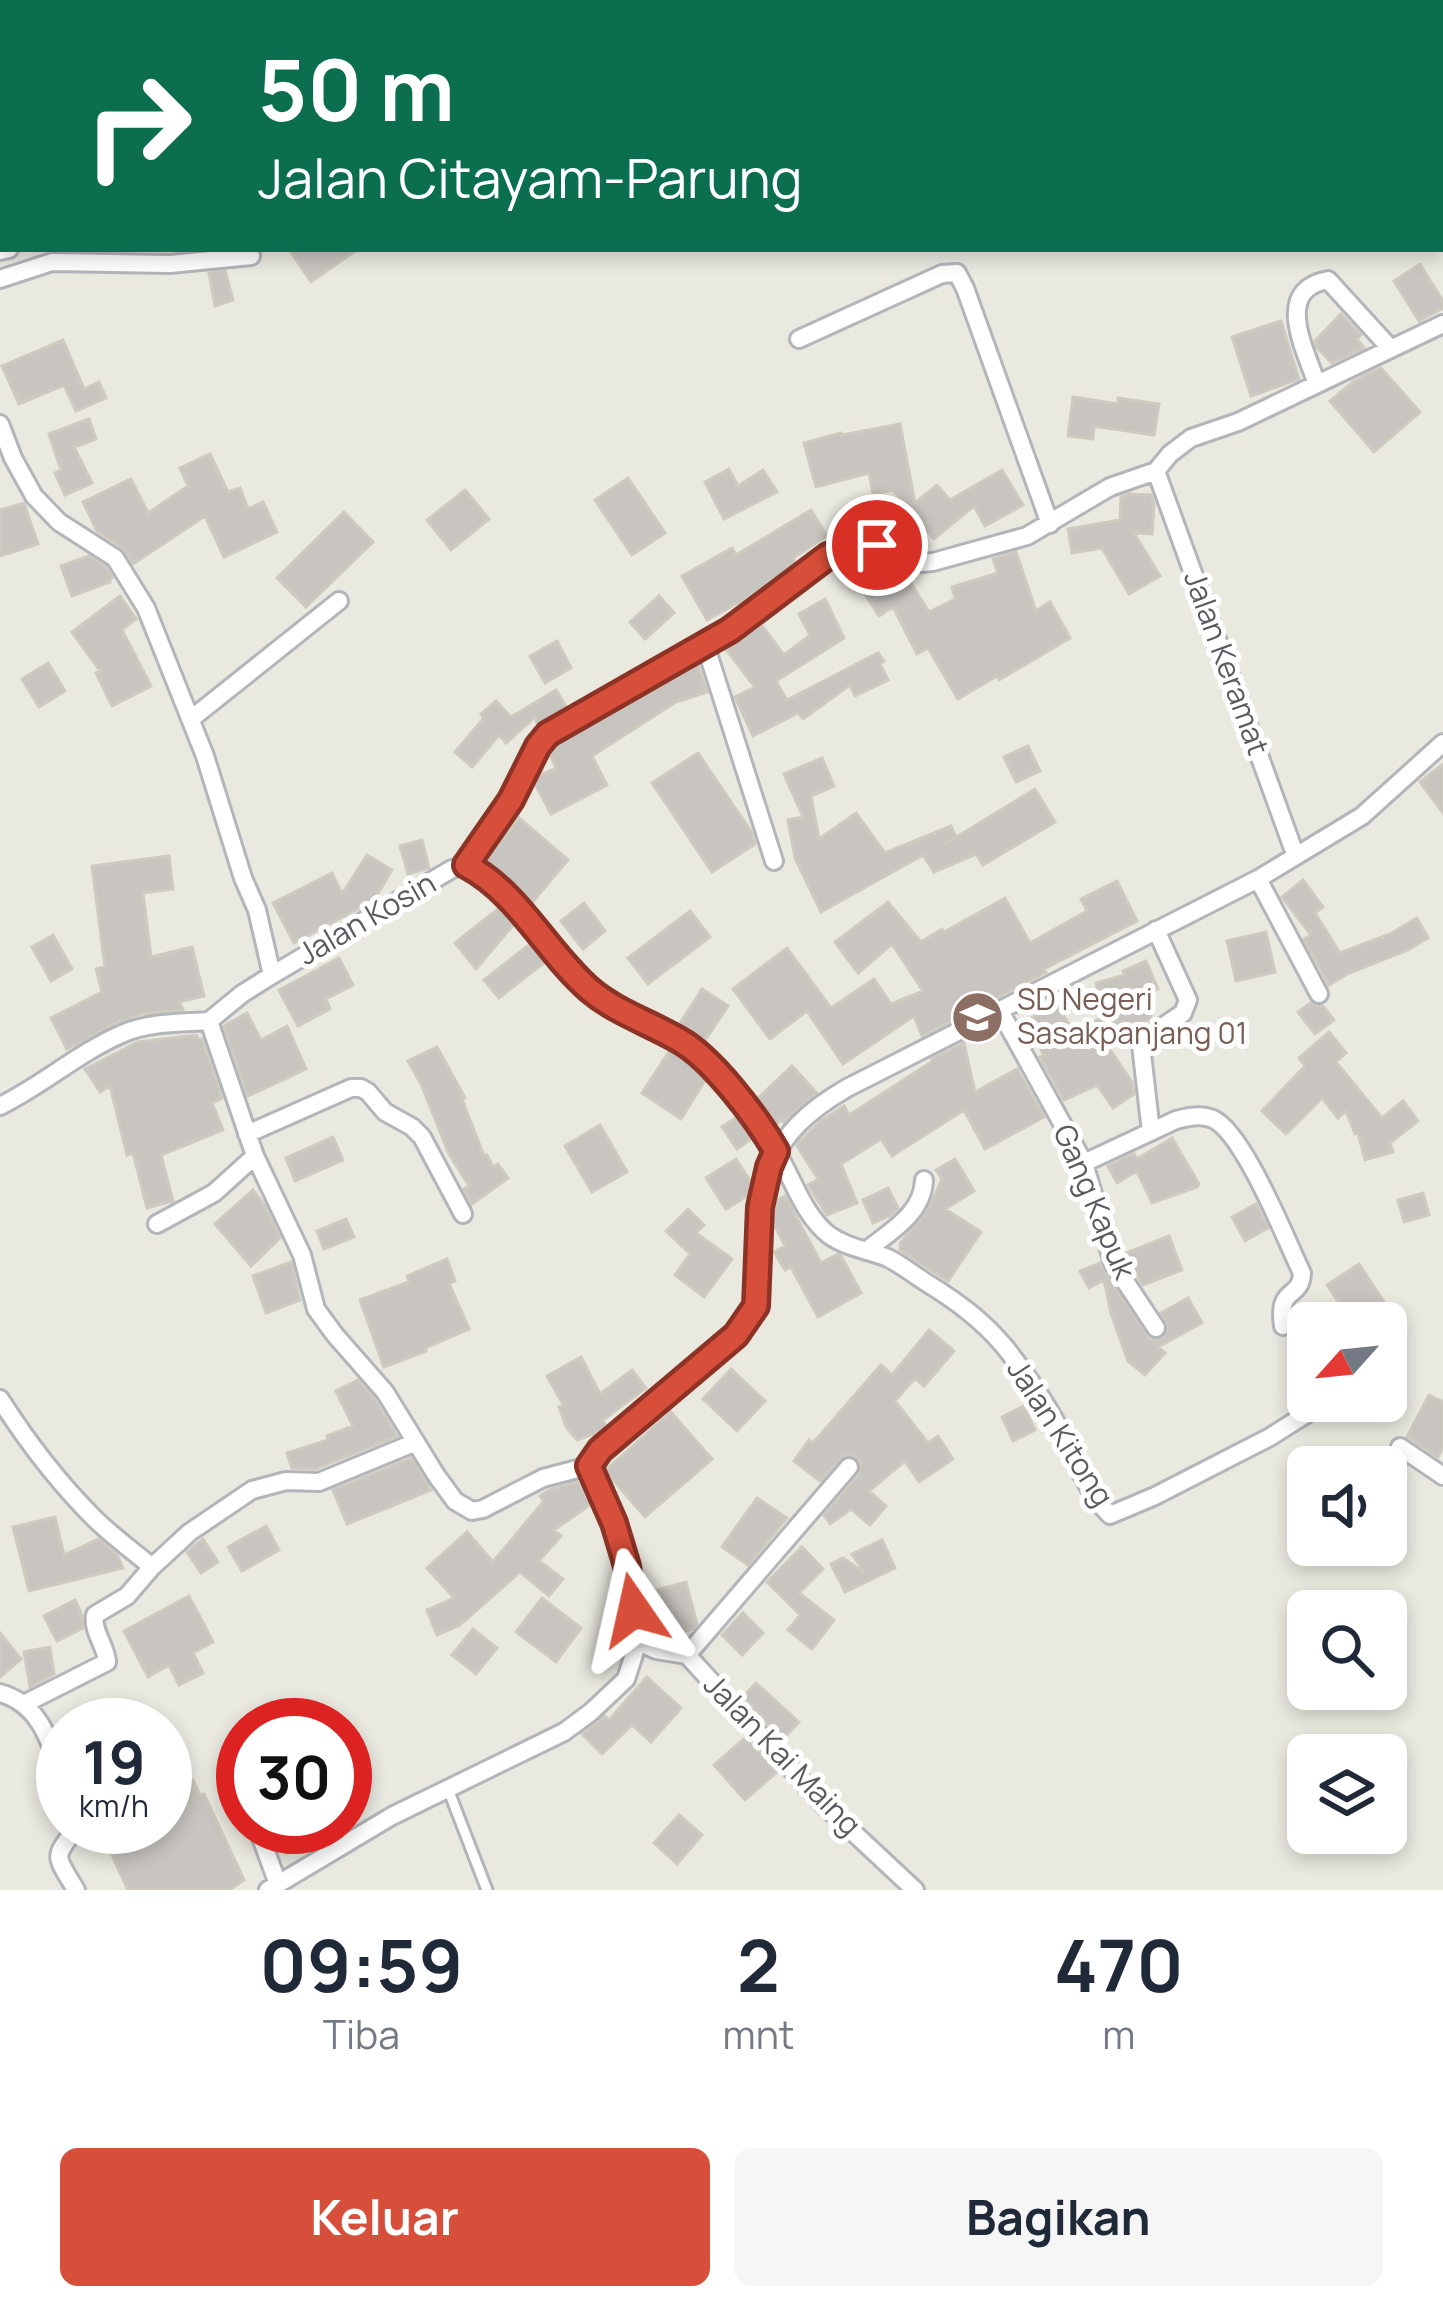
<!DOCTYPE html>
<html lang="id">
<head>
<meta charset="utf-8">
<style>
  :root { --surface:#fff; --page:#f6f6f7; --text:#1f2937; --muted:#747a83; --accent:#d74e3a }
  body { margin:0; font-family:Manrope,sans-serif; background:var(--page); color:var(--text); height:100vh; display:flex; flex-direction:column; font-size:45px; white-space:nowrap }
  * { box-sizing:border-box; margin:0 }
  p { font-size:39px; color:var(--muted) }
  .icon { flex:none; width:66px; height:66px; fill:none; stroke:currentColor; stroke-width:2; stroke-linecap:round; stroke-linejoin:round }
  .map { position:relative; height:1890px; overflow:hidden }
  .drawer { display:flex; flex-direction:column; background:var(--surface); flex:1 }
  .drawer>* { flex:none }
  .top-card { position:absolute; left:0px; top:0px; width:1443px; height:252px; box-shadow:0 6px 18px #0003; background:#0b6e4f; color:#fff; overflow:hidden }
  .needle { width:78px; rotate:243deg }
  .fabs { position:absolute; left:1287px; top:1302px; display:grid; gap:24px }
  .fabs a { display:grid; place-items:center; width:120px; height:120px; border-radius:18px; background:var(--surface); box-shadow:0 6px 18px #0003; font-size:60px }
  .speed { position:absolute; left:36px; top:1698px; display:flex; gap:24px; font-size:60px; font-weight:700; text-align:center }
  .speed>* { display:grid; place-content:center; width:156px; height:156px; border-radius:50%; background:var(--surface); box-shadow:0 6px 18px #0003; line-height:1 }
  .speed small { font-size:30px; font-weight:400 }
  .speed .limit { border:18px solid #d22; background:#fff; color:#111 }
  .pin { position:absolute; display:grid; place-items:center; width:102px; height:102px; color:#fff; margin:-51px; border:6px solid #fff; border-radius:50%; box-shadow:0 3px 12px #0007 }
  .me { position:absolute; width:132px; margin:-66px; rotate:349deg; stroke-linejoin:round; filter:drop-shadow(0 0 9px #0008) }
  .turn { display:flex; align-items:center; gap:42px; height:252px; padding:0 60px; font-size:54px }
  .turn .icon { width:156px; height:156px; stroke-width:2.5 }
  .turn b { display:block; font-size:84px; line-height:102px }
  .eta { display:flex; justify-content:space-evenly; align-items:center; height:204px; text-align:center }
  .eta b { font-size:72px; font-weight:700; line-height:84px }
  .button { display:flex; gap:24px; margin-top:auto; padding:24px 60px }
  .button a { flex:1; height:138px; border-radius:18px; background:var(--accent); color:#fff; font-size:48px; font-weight:700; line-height:138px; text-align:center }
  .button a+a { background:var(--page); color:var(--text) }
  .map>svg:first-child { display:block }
  .building { fill:#c8c5c0; stroke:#cecabf; stroke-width:3 }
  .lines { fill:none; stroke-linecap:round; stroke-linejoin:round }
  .lane-casing { stroke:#b3b5ba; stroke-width:15 }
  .street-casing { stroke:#b3b5ba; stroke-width:22 }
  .lane { stroke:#fff; stroke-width:9 }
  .street { stroke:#fff; stroke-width:16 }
  .route-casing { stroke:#8c3326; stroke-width:30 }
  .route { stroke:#d74e3a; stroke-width:21 }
  .labels { text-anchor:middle; stroke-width:10; stroke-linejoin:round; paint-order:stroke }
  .street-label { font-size:30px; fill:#595b60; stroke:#fff }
  .education-label { font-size:30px; fill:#785e54; stroke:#fff; text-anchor:start }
</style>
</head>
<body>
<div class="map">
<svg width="1443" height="1890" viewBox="0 0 1443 1890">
  <rect width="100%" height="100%" fill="#eae9e0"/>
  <!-- building -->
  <path class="building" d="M 289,249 L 358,249 L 311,282 Z
    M 1420,264 L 1443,301 L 1443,308 L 1419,321 L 1394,281 Z
    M 225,271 L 233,300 L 215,306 L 209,273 Z
    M 1341,314 L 1361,335 L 1357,339 L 1364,348 L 1332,363 L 1317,348 L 1315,341 Z
    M 1281,321 L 1299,379 L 1251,396 L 1232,337 Z
    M 63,340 L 84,389 L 99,382 L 106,398 L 76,411 L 64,385 L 19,404 L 2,366 Z
    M 1381,368 L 1420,412 L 1374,452 L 1330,401 L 1354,381 Z
    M 1073,397 L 1118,404 L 1118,398 L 1159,404 L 1154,435 L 1094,426 L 1093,439 L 1068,436 Z
    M 89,419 L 96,439 L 74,447 L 92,483 L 65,495 L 55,473 L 61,470 L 49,434 Z
    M 900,424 L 915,503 L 937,485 L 950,500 L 1002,470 L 1023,505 L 985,526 L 974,506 L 934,539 L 893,490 L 873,494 L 869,473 L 816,487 L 804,443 L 841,433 L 842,435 Z
    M 210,454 L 228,492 L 240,488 L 248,509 L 263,502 L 277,532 L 224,557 L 205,516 L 133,564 L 123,548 L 97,531 L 83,502 L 131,479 L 148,513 L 188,486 L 180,468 Z
    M 729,469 L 738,486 L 763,470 L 777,492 L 724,519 L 705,482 Z
    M 628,478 L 665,533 L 632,555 L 595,500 Z
    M 465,490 L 489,519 L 451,550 L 427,520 Z
    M 1130,494 L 1151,495 L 1154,504 L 1152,534 L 1134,533 L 1160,576 L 1129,594 L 1102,548 L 1072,553 L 1068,529 L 1120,520 L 1121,497 Z
    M 24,503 L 38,544 L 0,556 L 0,510 Z
    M 811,510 L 827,536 L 793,558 L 796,564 L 763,589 L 707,620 L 682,576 L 732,548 L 736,555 Z
    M 344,512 L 373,542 L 306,607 L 277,578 Z
    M 1016,552 L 1036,611 L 1050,602 L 1070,638 L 999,680 L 997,676 L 958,699 L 928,648 L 917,654 L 893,607 L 879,616 L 846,564 L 866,557 L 874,558 L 892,583 L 906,575 L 929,612 L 955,599 L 952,587 L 998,573 L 993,559 Z
    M 89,556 L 106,567 L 112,578 L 109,580 L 110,582 L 72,596 L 61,566 Z
    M 120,596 L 136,619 L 122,630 L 151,686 L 112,706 L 96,673 L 100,671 L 72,632 Z
    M 659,596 L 674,613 L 645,639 L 630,622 Z
    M 825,599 L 844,638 L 776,681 L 787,700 L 878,653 L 884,661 L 880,664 L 888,680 L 855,696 L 850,685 L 803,719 L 798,713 L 753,736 L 735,697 L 755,687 L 725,648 L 760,623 L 784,655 L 810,635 L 799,614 Z
    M 557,641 L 571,668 L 545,683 L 530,656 Z
    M 48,663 L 65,691 L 39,707 L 22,679 Z
    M 698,665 L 707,692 L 676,702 L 592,756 L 607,785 L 551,814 L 534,782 L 536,777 L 556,768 L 549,752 L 556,744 Z
    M 556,690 L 567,708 L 538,726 L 535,717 L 506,743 L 499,735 L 472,767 L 455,752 L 484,718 L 481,714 L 496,701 L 511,717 Z
    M 1028,746 L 1040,771 L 1016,782 L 1004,757 Z
    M 698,753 L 752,833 L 755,844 L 712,872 L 652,783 Z
    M 822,758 L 834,786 L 811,796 L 819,839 L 856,813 L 885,853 L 951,826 L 956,837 L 945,844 L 1035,789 L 1055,822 L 983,865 L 976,854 L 934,872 L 923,855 L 821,912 L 795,858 L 788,820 L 803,817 L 784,774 Z
    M 1443,764 L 1443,813 L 1420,782 Z
    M 519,818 L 568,860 L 531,904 L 511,883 L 484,861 Z
    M 422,840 L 429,868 L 408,874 L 400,846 Z
    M 367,855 L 392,870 L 374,900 L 294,943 L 273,903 L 332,873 L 342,894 Z
    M 169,856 L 173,889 L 143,893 L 151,957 L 192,947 L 204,996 L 179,1002 L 183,1010 L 142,1014 L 120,1021 L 67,1049 L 51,1018 L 102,992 L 96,969 L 105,967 L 92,866 Z
    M 1303,880 L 1323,907 L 1315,913 L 1340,953 L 1390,934 L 1417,918 L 1428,938 L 1408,950 L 1349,973 L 1329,985 L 1304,939 L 1311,935 L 1282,897 Z
    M 1117,881 L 1137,921 L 1044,969 L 1046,972 L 1027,982 L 922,1036 L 914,1016 L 843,1064 L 807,1011 L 770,1039 L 733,989 L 787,948 L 831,1008 L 874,979 L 891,1004 L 923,991 L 892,944 L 858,973 L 835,942 L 888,902 L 921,942 L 942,929 L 944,932 L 1005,898 L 1030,943 L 1087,911 L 1081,899 Z
    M 584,903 L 605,931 L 583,949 L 561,921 Z
    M 499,908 L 514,924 L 476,969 L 455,943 Z
    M 690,911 L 710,937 L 648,984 L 628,958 Z
    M 1266,932 L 1275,972 L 1236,981 L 1227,941 Z
    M 53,935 L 72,969 L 51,981 L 32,947 Z
    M 530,944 L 545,962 L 499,998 L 484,980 Z
    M 339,958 L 353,985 L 326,999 L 330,1009 L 298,1026 L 279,990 Z
    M 1146,961 L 1158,989 L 1141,996 L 1152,1018 L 1117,1036 L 1120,1040 L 1109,1048 L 1132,1082 L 1134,1094 L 1113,1108 L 1097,1085 L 1064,1100 L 1040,1057 L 1044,1055 L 1025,1022 L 1056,1003 L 1075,1034 L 1105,1015 L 1096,983 L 1125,975 L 1123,971 Z
    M 702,989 L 728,1006 L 704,1042 L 679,1025 Z
    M 1310,1003 L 1323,1006 L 1334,1020 L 1315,1034 L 1298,1012 Z
    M 247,1013 L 261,1040 L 287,1026 L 306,1069 L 248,1096 L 224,1026 Z
    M 1329,1032 L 1346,1053 L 1336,1062 L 1382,1118 L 1403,1101 L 1418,1121 L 1390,1143 L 1393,1152 L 1365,1160 L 1358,1133 L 1355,1134 L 1346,1111 L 1338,1118 L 1322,1098 L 1286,1134 L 1262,1111 L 1305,1066 L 1299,1058 Z
    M 196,1035 L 199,1040 L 202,1039 L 222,1098 L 212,1103 L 223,1130 L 161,1155 L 173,1201 L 147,1208 L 133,1153 L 127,1155 L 110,1086 L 100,1092 L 85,1069 L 138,1042 Z
    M 964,1043 L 975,1092 L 1017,1069 L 1044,1117 L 985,1149 L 964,1110 L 892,1156 L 881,1139 L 841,1164 L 857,1203 L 827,1215 L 808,1185 L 818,1179 L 797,1146 L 800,1141 L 821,1121 L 844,1106 L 849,1115 L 933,1061 L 932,1059 Z
    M 437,1047 L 465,1098 L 462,1099 L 484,1156 L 487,1155 L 493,1167 L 498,1164 L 508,1178 L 472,1204 L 464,1189 L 469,1186 L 449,1154 L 421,1084 L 408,1061 Z
    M 670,1050 L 695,1067 L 706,1079 L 681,1119 L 642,1093 Z
    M 792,1066 L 817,1093 L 783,1122 L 781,1119 L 776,1125 L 756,1100 Z
    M 737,1117 L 752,1138 L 737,1149 L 722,1127 Z
    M 600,1125 L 627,1172 L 592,1192 L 565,1146 Z
    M 333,1137 L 343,1160 L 295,1181 L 286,1158 Z
    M 1172,1138 L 1199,1184 L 1197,1187 L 1152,1203 L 1137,1171 L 1117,1183 L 1108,1166 L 1134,1154 L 1137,1159 Z
    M 736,1159 L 753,1185 L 752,1193 L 726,1209 L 706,1178 Z
    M 955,1159 L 974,1191 L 945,1209 L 981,1232 L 948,1281 L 900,1250 L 900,1243 L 929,1208 L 942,1179 L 936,1170 Z
    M 888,1188 L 898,1208 L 891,1215 L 873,1223 L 863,1200 Z
    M 253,1190 L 265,1206 L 280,1238 L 251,1266 L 215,1224 Z
    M 1423,1193 L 1429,1215 L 1404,1222 L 1398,1200 Z
    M 785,1196 L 821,1263 L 838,1254 L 841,1256 L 861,1293 L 818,1317 L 791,1267 L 785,1270 L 774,1252 L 785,1246 L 774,1224 L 776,1201 Z
    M 1256,1204 L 1268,1228 L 1245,1241 L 1232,1217 Z
    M 688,1209 L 704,1225 L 696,1233 L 732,1259 L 704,1297 L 675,1275 L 690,1254 L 666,1231 Z
    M 346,1219 L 354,1237 L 324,1249 L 317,1231 Z
    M 1169,1236 L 1182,1270 L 1143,1285 L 1124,1254 Z
    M 447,1259 L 455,1281 L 449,1283 L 469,1329 L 425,1348 L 426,1351 L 384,1367 L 360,1300 L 409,1282 L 407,1276 Z
    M 291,1262 L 300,1300 L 266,1313 L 253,1276 Z
    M 1100,1263 L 1149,1339 L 1156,1341 L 1164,1338 L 1168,1326 L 1161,1313 L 1188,1298 L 1202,1323 L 1158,1347 L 1165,1353 L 1145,1375 L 1128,1361 L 1111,1313 L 1104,1280 L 1089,1288 L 1080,1271 Z
    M 1359,1264 L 1390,1311 L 1372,1323 L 1352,1323 L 1327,1285 Z
    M 929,1330 L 954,1351 L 924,1386 L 915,1378 L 895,1401 L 928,1443 L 938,1436 L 953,1459 L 919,1482 L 905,1461 L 869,1491 L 886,1506 L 870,1525 L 851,1509 L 830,1524 L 824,1515 L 859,1475 L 861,1462 L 852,1455 L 844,1455 L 820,1481 L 794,1461 L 809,1440 L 813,1443 L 881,1365 L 892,1375 Z
    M 581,1357 L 600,1394 L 632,1370 L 646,1388 L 603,1420 L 606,1428 L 604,1430 L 577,1440 L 566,1427 L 559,1407 L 564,1406 L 547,1376 Z
    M 731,1369 L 765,1401 L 737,1431 L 703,1399 Z
    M 358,1380 L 375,1400 L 397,1436 L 315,1469 L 292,1468 L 287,1453 L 328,1440 L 327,1436 L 353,1426 L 336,1391 Z
    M 1429,1395 L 1443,1402 L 1443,1447 L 1438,1457 L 1407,1437 Z
    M 1024,1406 L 1035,1430 L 1013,1441 L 1002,1417 Z
    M 671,1412 L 712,1459 L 645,1517 L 605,1471 Z
    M 411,1458 L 431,1490 L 347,1524 L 333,1490 Z
    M 577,1482 L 591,1504 L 554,1530 L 561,1536 L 539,1561 L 563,1579 L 549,1596 L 520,1572 L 460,1625 L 437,1635 L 427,1610 L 454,1598 L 427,1568 L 467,1532 L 493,1562 L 544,1501 L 540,1496 L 549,1490 Z
    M 757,1498 L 787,1518 L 748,1565 L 722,1547 Z
    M 55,1517 L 64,1555 L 98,1539 L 117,1555 L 123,1568 L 29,1591 L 13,1527 Z
    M 266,1526 L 279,1550 L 242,1571 L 228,1547 Z
    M 203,1539 L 218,1562 L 201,1573 L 187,1552 Z
    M 882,1540 L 895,1568 L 845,1592 L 831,1564 L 843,1558 L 865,1573 L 852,1554 Z
    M 802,1547 L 823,1569 L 799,1593 L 834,1620 L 812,1649 L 788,1630 L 800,1615 L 767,1582 Z
    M 686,1582 L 697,1624 L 693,1629 L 659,1637 L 650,1633 L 645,1593 Z
    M 189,1596 L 213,1642 L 193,1653 L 203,1673 L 179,1685 L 169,1665 L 148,1677 L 124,1631 Z
    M 542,1598 L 581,1628 L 556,1662 L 516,1632 Z
    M 75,1600 L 82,1615 L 83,1628 L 57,1641 L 44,1616 Z
    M 743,1613 L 763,1633 L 742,1655 L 722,1635 Z
    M 473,1629 L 497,1648 L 476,1674 L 452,1655 Z
    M 0,1633 L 21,1659 L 0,1677 Z
    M 50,1647 L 54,1674 L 30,1687 L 24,1652 Z
    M 647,1677 L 681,1708 L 651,1742 L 632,1725 L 602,1754 L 582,1734 L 605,1716 L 609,1720 Z
    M 756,1683 L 799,1722 L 782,1740 L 743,1697 Z
    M 745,1738 L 777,1772 L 745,1800 L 714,1765 Z
    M 193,1780 L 200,1795 L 204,1794 L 244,1880 L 229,1890 L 128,1890 L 105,1840 L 114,1835 L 110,1827 L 165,1827 L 165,1793 Z
    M 679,1815 L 702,1835 L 677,1864 L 654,1843 Z
    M 271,1827 L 327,1827 L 287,1853 Z"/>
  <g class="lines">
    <defs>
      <path id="lane" d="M 448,1789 L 487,1890"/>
      <path id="street" d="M 546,0 L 547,3
        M 828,3 L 842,0
        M 0,251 L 9,249
        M 0,279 L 52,262 L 170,264 L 251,256
        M 799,339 L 942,274 L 957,273 L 965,288 L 1050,524
        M 1317,384 C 1305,349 1273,290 1328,280 L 1391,349
        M 0,424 L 13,458 L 34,496 L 59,522 L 115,558 L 146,608 L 205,756 L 243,878 L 257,910 L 272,975
        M 1156,471 L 1295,854
        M 705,644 L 774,861
        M 191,719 L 339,601
        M 466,865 L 511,800 L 538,745 L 548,734 L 730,630 L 828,556 L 865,544 L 877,545 L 921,563 L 933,562 L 1027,536 L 1110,487 L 1156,471 L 1170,454 L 1191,438 L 1238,422 L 1443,324
        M 1258,879 L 1319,994
        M 1000,1011 L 1084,1163 L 1113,1263 L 1156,1328
        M 0,1106 C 43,1085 79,1052 124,1033 C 150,1022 181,1023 209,1021
        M 1151,1132 L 1141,1045 L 1144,1039 L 1183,1013 L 1188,1000 L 1156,930
        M 247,1134 L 351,1088 L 361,1088 L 368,1092 L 385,1112 L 412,1127 L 422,1137 L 463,1214
        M 1084,1163 L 1176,1120 C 1186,1117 1202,1114 1213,1119 C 1244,1133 1286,1240 1302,1273 C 1301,1300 1277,1285 1283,1326
        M 157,1224 L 214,1193 L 255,1156
        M 866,1251 C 889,1232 923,1214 924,1180
        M 0,1399 C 28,1443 57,1481 94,1518 C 112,1536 133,1551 152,1567 L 190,1532 L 252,1490 L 286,1481 L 319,1482 L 416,1442
        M 1400,1447 L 1443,1476
        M 589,1466 L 543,1478 L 483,1509 L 472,1511 L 455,1501 L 436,1475 L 385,1392 L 335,1335 L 316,1309 L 302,1255 L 255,1156 L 209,1021 L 242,994 L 272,975 L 452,869 L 466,865 C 521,894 546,957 594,993 C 633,1022 685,1032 716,1071 C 735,1094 755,1118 771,1143 C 791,1172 801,1213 829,1235 C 847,1248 869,1250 888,1258 C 902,1265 914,1275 927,1283 C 956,1301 981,1319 1004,1346 C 1026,1373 1047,1405 1064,1437 C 1077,1464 1088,1493 1110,1515 L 1155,1496 L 1270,1437 L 1327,1401
        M 638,1642 L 656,1650 L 687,1655 L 825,1806 L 915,1890
        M 687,1655 L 849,1467
        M 0,1693 C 40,1704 50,1742 63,1777
        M 24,1704 L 107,1662 C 106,1645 92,1632 95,1615 L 127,1596 L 152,1567
        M 237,1771 L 243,1788
        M 257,1827 L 278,1884
        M 76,1890 C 54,1853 53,1859 77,1827
        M 268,1890 L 392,1816 L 564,1732 L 591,1712 L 626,1679 L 638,1642 L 631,1585 L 614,1524 L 589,1466 L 600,1450 L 736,1335 L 756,1306 C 767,1203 742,1149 847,1088 L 1258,879 L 1362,816 L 1443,743"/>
    </defs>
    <!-- lane casing -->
    <use href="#lane" class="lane-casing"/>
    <!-- street casing -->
    <use href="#street" class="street-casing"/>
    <!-- lane -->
    <use href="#lane" class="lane"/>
    <!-- street -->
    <use href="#street" class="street"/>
  </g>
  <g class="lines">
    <defs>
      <path id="route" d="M 634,1610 L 627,1566 L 614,1523 L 589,1466 L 600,1450 L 736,1335 L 756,1306 L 760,1207 L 769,1167 L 776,1151 C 757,1118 712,1058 679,1040 C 650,1023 616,1012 590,990 C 546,952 519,893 466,865 L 511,800 L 538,746 L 548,734 L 730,630 L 828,556 L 857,546 L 877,545"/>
    </defs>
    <!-- route casing -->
    <use href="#route" class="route-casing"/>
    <!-- route -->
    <use href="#route" class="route"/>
  </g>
  <!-- icons -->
  <defs>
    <symbol id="school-disc" viewBox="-11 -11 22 22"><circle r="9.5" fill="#8d6e63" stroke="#fff"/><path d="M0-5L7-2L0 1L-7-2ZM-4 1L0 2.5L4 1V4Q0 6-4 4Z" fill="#fff"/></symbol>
  </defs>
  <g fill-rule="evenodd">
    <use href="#school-disc" x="948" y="988" width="59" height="59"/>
  </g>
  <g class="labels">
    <!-- street labels -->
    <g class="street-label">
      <text transform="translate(1226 663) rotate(70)" y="10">Jalan Keramat</text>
      <text transform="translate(367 919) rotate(-30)" y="10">Jalan Kosin</text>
      <text transform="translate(1094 1202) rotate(67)" y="10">Gang Kapuk</text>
      <text transform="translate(1060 1433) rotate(57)" y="10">Jalan Kitong</text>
      <text transform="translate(782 1755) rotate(46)" y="10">Jalan Kai Maing</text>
    </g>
    <!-- education labels -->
    <g class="education-label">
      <text x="1017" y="1010">SD Negeri<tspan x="1017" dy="34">Sasakpanjang 01</tspan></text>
    </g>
  </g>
</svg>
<div class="fabs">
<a><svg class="needle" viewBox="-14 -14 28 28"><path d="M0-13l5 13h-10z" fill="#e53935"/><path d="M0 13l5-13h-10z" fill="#747a83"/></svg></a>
<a><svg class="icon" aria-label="sound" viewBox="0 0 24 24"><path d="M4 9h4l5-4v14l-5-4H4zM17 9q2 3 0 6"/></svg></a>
<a><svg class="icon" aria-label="search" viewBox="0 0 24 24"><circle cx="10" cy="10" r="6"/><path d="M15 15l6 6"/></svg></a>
<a><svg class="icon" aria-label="layers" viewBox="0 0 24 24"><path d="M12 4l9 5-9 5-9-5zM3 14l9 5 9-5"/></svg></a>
</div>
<div class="speed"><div>19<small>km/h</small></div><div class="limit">30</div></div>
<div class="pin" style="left:877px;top:545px;background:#d93025"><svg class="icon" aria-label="arrive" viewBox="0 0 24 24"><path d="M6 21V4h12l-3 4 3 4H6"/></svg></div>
<svg class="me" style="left:634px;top:1610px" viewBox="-20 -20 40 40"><path d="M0-17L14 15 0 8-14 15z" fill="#d74e3a" stroke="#fff" stroke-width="4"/></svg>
<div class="top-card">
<div class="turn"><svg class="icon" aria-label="right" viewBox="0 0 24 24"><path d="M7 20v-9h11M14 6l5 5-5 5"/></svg><div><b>50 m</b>Jalan Citayam-Parung</div></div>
</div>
</div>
<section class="drawer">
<div class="eta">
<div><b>09:59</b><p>Tiba</p></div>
<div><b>2</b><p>mnt</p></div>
<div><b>470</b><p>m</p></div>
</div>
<div class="button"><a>Keluar</a><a>Bagikan</a></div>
</section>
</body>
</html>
